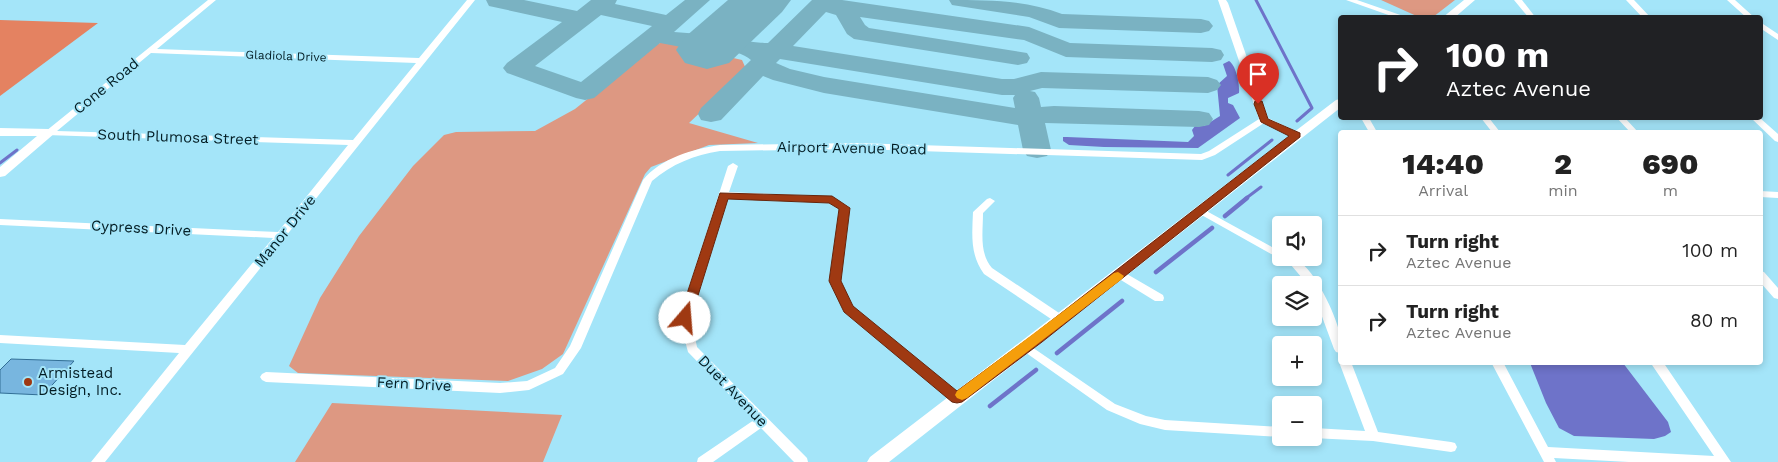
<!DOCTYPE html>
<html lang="en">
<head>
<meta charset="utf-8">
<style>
  :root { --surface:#fff; --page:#f6f6f6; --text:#222; --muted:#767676; --line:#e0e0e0 }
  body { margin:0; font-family:"Work Sans",sans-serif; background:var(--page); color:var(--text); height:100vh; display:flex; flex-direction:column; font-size:19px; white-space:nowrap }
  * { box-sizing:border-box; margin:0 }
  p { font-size:16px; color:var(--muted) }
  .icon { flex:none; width:28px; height:28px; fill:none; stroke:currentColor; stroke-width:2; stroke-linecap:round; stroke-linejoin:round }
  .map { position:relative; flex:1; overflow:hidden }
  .details { position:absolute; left:1338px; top:130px; width:425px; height:235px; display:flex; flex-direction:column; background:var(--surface); border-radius:5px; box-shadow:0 2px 8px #0003 }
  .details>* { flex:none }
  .guide { position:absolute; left:1338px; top:15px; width:425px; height:105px; border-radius:5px; box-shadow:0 2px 8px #0003; background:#202124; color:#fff; overflow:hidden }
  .buttons { position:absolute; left:1272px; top:216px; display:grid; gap:10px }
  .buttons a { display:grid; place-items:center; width:50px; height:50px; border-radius:5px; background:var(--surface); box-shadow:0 2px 8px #0003; font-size:25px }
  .pin { position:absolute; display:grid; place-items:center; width:42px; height:42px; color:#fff; margin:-51px -21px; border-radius:50% 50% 50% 0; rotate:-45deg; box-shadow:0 0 5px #0007 }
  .pin .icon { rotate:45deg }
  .me { position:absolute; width:55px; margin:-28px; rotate:18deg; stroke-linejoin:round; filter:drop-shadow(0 0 4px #0008) }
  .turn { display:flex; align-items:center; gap:18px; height:105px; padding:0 25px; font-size:22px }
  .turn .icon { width:65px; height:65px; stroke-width:2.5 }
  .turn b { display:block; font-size:35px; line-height:42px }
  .eta { display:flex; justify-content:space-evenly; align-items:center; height:85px; text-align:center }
  .eta b { font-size:30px; font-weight:800; line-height:35px }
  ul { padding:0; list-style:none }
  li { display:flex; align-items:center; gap:15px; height:70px; padding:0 25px; border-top:1px solid var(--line) }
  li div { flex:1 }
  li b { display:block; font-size:19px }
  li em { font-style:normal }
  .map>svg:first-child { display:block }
  .green { fill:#dd9882 }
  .forest { fill:#e48261 }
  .water { fill:#6e73c9 }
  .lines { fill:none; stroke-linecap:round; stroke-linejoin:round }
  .stream-far1 { stroke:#6e73c9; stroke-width:3 }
  .stream { stroke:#6e73c9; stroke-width:4.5 }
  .taxiway { fill:#7ab2c2; fill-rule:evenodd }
  .runway { fill:#7ab2c2; fill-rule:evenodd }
  .building { fill:#78b6df; stroke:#326f96 }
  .street { fill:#fff; fill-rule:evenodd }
  .secondary { fill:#fff; fill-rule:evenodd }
  .route { fill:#9f3912; stroke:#67250c }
  .slow { fill:#f59e0b }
  .poi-dot { fill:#9f3912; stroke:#a4e5f9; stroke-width:2 }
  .labels { text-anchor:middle; stroke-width:4; stroke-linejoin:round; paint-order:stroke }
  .far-street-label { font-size:12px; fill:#031d24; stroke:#a4e5f9 }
  .street-label { font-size:15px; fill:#031d24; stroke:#a4e5f9 }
  .poi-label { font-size:15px; fill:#031d24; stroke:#a4e5f9; text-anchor:start }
</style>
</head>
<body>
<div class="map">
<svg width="1778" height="462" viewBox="0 0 1778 462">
  <rect width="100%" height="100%" fill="#a4e5f9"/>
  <!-- green -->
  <path class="green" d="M 1381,0 L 1455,0 L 1433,17 L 1421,18 Z
    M 660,43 L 668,43 L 742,60 L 746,69 L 689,123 L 758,143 L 709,145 L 651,167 L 645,174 L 563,354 L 542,369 L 508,381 L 298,373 L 289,366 L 320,298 L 359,236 L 413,166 L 444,135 L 456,132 L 535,131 L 575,109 L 655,45 Z
    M 332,403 L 562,415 L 543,462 L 295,462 Z"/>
  <!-- forest -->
  <path class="forest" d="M 0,20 L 98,23 L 0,96 Z"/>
  <!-- water -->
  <path class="water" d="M 1229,61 C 1236,65 1240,84 1239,93 L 1228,98 L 1228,103 L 1233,105 L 1240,118 L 1198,148 L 1104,147 L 1069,145 L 1063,141 L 1063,137 L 1067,137 L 1188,142 L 1194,136 L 1192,130 L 1195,126 L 1204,126 L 1220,116 L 1217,85 L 1227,76 L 1223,64 Z
    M 1530,363 L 1623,363 L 1668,422 L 1671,432 L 1665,436 L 1654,439 L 1574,436 L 1559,428 L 1546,403 Z"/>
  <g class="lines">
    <!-- stream-far1 -->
    <path class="stream-far1" d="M 1256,0 L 1312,108 L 1297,121
      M 0,163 L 17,150
      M 1228,175 L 1272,140
      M 1245,199 L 1261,187"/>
    <!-- stream -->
    <path class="stream" d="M 1225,216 L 1247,198
      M 1156,272 L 1212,228
      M 1057,353 L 1122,301
      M 990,406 L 1036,370"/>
    <!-- taxiway -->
    <path class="taxiway" d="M 486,0 L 524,0 L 577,11 L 591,0 L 617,0 L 615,4 L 666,15 L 685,0 L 710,0 L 674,32 L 700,34 L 726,25 L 734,27 C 746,43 747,42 768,43 L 812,0 L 842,0 L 1029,27 L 1070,43 L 1212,48 L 1221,50 L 1224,55 L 1221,60 L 1212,62 L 1066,57 L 1024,40 L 860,17 L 865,25 L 869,28 L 1027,53 L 1030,58 L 1027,63 L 1018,65 L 854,39 L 847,34 L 836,15 L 826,12 L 793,46 L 1002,79 L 1014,79 L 1041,72 L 1208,77 L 1217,80 L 1221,85 L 1217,90 L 1208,93 L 1042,88 L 1030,91 L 1035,92 L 1039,98 L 1041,107 L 1054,106 L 1199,111 L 1209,113 L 1213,119 L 1209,125 L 1199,127 L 1045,123 L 1051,150 L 1047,156 L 1037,158 L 1027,156 L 1023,150 L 1018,125 L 824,93 L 773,80 L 763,76 L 721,120 L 711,122 L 701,120 L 698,114 L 701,108 L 751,60 C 744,53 730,52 720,44 L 692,49 L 660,43 L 594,98 L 585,100 L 576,98 L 507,73 L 503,68 L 507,63 L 562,22 L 489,6 ZM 601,15 L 652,26 L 581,82 L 535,66 ZM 780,59 L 1002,95 L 1015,95 L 1013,98 L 1015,108 L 824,77 L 790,69 L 776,63 Z
      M 949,0 C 989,0 1025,0 1062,14 L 1201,19 L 1209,21 L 1213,26 L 1209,31 L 1201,33 L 1059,28 L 1029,17 L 952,5 Z"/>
    <!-- runway -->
    <path class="runway" d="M 728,0 L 791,0 L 782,12 L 729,63 L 707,69 L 685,63 L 676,50 L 685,37 Z"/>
  </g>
  <!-- building -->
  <path class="building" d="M 11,359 L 74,361 L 43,395 L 0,393 L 0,370 Z"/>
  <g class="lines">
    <!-- street -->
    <path class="street" d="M 208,0 L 216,0 L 157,49 L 419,58 L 467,0 L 475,0 L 105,462 L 91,462 L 179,353 L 0,343 L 0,335 L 185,345 L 273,238 L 0,225 L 0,219 L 278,232 L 348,145 L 46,135 L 45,133 L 46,131 ZM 151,53 L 416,63 L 353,140 L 57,131 Z
      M 1218,0 L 1226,0 L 1228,3 L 1268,118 L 1300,133 L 1301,135 L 1300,137 L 1294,137 L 1264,123 L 1215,155 L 1202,160 L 857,149 L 720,151 C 694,155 672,164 652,181 L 581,348 L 563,374 L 529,390 L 500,393 L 266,382 L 262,380 L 260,377 L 262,374 L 266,372 L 500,383 L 527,381 L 555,368 L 570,346 L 643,180 C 661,158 693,149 720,145 L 857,143 L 1201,154 L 1209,151 L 1259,119 Z
      M 1346,0 L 1357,0 L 1409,18 L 1397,18 Z
      M 1514,0 L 1522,0 L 1536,18 L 1529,18 Z
      M 1626,0 L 1634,0 L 1651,18 L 1643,18 Z
      M 1727,0 L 1735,0 L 1755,18 L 1747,18 Z
      M 1760,22 L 1778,34 L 1778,40 L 1760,28 Z
      M 1361,118 L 1369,118 L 1377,132 L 1369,132 Z
      M 1481,118 L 1489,118 L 1500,132 L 1492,132 Z
      M 1617,118 L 1625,118 L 1638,132 L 1630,132 Z
      M 1751,118 L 1760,118 L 1778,134 L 1778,142 L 1775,141 Z
      M 733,163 L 738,166 L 729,192 L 832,197 L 848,206 L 850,208 L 840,281 L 852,307 L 961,395 L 963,398 L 961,401 L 957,403 L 953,401 L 844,312 L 830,281 L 840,209 L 830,203 L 728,198 L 691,318 L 697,347 L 807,458 L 808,462 L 794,462 L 761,428 L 713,462 L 697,462 L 698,458 L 754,420 L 688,352 L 679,318 L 728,166 Z
      M 1760,191 L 1778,192 L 1778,198 L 1760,197 Z
      M 990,198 L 995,201 L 983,213 C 983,232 979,253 992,268 L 1065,317 L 1067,320 L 1065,323 L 1057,323 L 984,274 C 970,255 972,235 973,212 L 987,199 Z
      M 1201,208 L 1281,252 L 1281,258 C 1287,258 1292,257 1297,260 C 1315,270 1335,313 1340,334 C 1341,340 1340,347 1340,353 L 1336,352 L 1334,349 L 1314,295 L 1314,285 L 1308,285 L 1291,265 L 1198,213 L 1196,211 L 1198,209 Z
      M 1120,270 L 1163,295 L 1164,298 L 1163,301 L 1155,301 L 1116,277 L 1115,274 Z
      M 1760,271 L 1764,272 L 1778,288 L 1778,299 L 1774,298 L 1760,282 Z
      M 1026,343 L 1115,404 L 1146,416 L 1165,420 L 1281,427 L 1281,437 L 1165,430 L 1140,424 L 1107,410 L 1022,350 L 1020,347 L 1022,344 Z
      M 1340,361 L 1340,362 L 1351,362 L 1378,432 L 1451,442 L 1455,443 L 1457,447 L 1455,451 L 1451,452 L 1373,441 L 1312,438 L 1314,438 L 1314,428 L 1365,431 L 1339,362 Z
      M 1491,362 L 1503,362 L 1548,447 L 1714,456 L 1650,362 L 1663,362 L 1731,462 L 1629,462 L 1554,458 L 1556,462 L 1544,462 Z"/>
    <!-- secondary -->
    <path class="secondary" d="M 1464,0 L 1475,0 L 1454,18 L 1442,18 Z
      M 1340,99 L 1340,108 L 889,462 L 867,462 L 870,457 L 1336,100 Z
      M 0,128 L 49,129 L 55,133 L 5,176 L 0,177 L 0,167 L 37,136 L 0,136 Z"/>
  </g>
  <!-- route -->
  <path class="route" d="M 1255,101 L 1262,101 L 1268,119 L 1300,133 L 1300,137 L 1042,342 L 962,402 L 957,403 L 952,402 L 844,312 L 829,281 L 839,209 L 829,203 L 728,199 L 691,318 L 689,321 L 680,321 L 679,318 L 720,193 L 832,196 L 850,208 L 841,281 L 853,306 L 957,391 L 1033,335 L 1289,136 L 1261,122 L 1254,104 Z"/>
  <!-- slow -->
  <path class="slow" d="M 1118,272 L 1124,276 L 1122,279 L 967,398 L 962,400 L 957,398 L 955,395 L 957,391 L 1114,273 Z"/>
  <!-- markers -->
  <circle class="poi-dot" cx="28" cy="382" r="5"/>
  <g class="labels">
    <!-- far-street labels -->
    <g class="far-street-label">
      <text transform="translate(286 56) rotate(2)" y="4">Gladiola Drive</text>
    </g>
    <!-- street labels -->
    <g class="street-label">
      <text transform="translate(106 86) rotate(-39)" y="5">Cone Road</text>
      <text transform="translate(178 137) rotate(2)" y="5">South Plumosa Street</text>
      <text transform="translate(852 148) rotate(1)" y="5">Airport Avenue Road</text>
      <text transform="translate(141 228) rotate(3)" y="5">Cypress Drive</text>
      <text transform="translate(285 231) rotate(-51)" y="5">Manor Drive</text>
      <text transform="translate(414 384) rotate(3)" y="5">Fern Drive</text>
      <text transform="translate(733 391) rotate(46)" y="5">Duet Avenue</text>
    </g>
    <!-- poi labels -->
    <g class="poi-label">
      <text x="38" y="378">Armistead<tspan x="38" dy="17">Design, Inc.</tspan></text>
    </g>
  </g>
</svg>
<div class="buttons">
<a><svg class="icon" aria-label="sound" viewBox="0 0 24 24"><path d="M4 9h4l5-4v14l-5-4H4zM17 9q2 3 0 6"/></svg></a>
<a><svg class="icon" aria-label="layers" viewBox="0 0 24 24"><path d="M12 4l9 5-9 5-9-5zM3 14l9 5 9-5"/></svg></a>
<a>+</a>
<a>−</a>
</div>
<div class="pin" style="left:1258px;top:104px;background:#d93025"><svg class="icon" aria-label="arrive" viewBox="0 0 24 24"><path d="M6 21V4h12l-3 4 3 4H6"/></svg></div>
<svg class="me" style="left:685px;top:318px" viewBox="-20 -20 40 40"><circle r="19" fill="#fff"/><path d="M0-13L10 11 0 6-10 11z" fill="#9f3912"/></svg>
<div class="guide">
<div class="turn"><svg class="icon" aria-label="right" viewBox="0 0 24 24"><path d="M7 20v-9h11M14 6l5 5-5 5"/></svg><div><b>100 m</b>Aztec Avenue</div></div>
</div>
<section class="details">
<div class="eta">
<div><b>14:40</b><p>Arrival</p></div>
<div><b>2</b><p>min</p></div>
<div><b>690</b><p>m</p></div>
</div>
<ul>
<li><svg class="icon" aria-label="right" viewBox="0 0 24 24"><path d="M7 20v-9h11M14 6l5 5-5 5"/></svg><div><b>Turn right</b><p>Aztec Avenue</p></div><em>100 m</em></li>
<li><svg class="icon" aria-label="right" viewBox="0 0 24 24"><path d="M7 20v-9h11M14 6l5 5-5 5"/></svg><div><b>Turn right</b><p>Aztec Avenue</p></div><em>80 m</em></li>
</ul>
</section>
</div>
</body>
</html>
